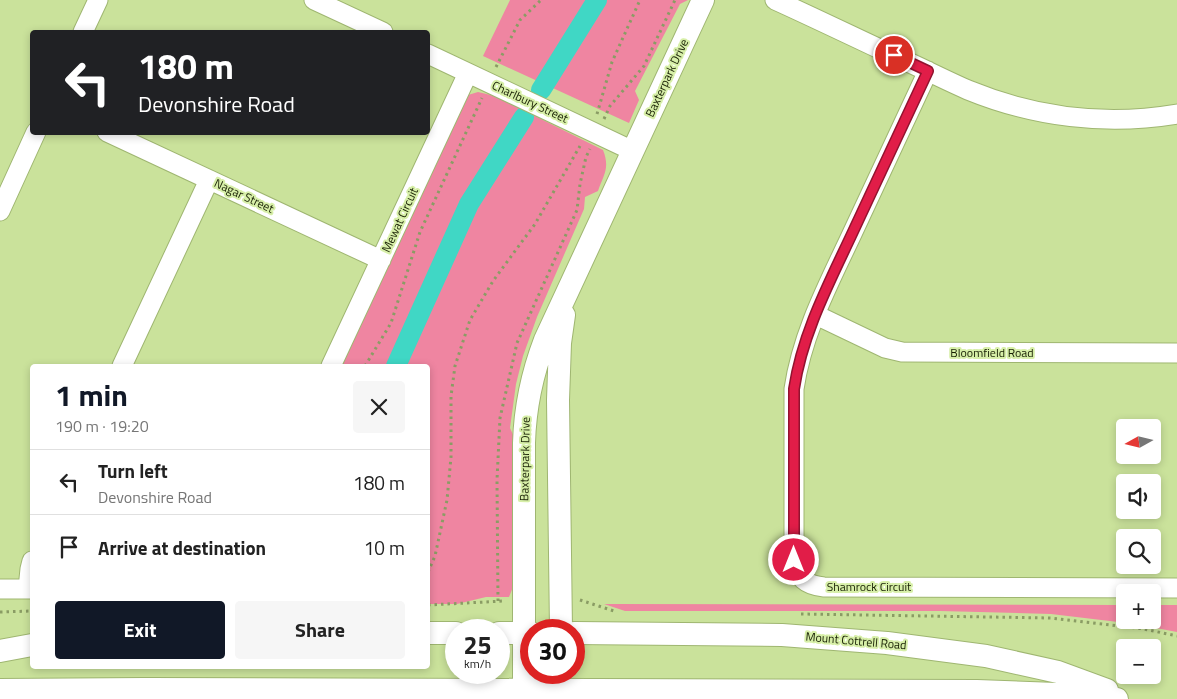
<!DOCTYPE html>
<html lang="en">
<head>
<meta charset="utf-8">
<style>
  :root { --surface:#fff; --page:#f6f6f6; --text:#222; --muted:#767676; --line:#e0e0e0; --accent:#111827 }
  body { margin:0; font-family:"Titillium Web",sans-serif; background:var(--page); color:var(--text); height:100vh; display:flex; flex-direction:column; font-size:19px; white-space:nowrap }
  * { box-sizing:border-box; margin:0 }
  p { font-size:16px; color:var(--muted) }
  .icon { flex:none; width:28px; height:28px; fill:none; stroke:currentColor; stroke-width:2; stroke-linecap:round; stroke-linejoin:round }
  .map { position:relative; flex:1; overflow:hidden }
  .sheet { position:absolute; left:30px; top:364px; width:400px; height:305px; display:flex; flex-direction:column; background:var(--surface); border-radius:5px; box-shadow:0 2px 8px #0003 }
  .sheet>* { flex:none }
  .hud { position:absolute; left:30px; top:30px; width:400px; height:105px; border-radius:5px; box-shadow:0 2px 8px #0003; background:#202124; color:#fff; overflow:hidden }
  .needle { width:32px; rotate:262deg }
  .fabs { position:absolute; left:1116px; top:419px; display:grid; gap:10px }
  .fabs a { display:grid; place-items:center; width:45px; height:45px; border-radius:5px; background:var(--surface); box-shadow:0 2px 8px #0003; font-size:25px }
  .speed { position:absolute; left:445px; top:619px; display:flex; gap:10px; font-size:25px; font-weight:700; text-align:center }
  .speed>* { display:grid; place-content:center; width:65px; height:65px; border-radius:50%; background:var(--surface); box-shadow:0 2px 8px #0003; line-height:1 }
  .speed small { font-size:12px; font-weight:400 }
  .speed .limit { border:8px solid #d22; background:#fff; color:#111 }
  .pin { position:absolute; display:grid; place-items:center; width:42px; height:42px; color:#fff; margin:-21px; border:2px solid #fff; border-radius:50%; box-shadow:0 1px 5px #0007 }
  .me { position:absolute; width:55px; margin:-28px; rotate:0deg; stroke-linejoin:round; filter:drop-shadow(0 0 4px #0008) }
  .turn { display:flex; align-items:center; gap:18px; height:105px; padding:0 25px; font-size:22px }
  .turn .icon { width:65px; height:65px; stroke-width:2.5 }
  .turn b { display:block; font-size:35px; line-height:42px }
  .round { display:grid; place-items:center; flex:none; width:52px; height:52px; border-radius:5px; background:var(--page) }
  .head { display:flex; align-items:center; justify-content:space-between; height:85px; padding:0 25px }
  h1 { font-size:30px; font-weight:700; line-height:38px; color:var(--accent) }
  .button { display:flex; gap:10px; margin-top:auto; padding:10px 25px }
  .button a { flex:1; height:58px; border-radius:5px; background:var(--accent); color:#fff; font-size:20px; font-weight:700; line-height:58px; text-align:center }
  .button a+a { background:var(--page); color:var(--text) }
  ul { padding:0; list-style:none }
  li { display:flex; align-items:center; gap:15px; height:65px; padding:0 25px; border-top:1px solid var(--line) }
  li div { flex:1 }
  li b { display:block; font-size:19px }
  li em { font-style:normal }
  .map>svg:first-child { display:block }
  .green { fill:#ef85a1 }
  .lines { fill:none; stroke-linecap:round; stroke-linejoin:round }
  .canal { stroke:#40d7c5; stroke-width:20 }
  .minor-casing { stroke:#9fb671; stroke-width:21 }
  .tertiary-casing { stroke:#9fb671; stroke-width:24 }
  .path { stroke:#8a9c64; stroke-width:3; stroke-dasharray:2.5 4; stroke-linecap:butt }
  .minor { stroke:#fff; stroke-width:19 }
  .tertiary { stroke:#fff; stroke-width:22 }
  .route-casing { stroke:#92132f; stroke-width:12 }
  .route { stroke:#e11d48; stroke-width:9 }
  .labels { text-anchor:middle; stroke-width:4; stroke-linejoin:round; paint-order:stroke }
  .street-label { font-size:12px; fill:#182004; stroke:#d7efa8 }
</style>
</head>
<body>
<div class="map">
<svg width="1177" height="699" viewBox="0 0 1177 699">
  <rect width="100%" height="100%" fill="#cae29b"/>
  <!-- green -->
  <path class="green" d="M 510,0 L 688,0 L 680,4 L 635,91 L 639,100 L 629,123 L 483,56 Z
    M 478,92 L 495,96 L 603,150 C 610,168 604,174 598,191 L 585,197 L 584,209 L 537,317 L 523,356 L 516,384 L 510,428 L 515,439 L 515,563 L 513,587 L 509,597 L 486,597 L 457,604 L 428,604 L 428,366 L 338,366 L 468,95 Z
    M 604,604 L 1125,605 L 1125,620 L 1152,620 L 1153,605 L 1177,605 L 1177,632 L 1135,624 L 1051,614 L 940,611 L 625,611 Z"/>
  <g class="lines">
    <!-- canal -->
    <path class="canal" d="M 541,90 L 597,0
      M 396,366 L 469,204 L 524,117"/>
    <defs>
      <path id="minor" d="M 314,0 L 383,32
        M 775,0 C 817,19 858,39 899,58 C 922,68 945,80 968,90 C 1034,117 1106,126 1177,114
        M 83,32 L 98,0
        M 428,54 L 633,151
        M 928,71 C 902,126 877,181 851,236 C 828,285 802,334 794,389 L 794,560 C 798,578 805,585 824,587 L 1177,588
        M 107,132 L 381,260
        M 0,211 L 36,132
        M 816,315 L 885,348 L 902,352 L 1177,353
        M 122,366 L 209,180
        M 331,366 L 468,73
        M 0,589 L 32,589
        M 28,589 L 30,569 L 32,561"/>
      <path id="tertiary" d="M 561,630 L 558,400 L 560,343 L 564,315
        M 428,633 L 456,633
        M 499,633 L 531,633
        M 574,633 L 782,635 L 887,643 L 986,656 L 1058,672 L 1107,690
        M 0,651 L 32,645
        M 0,690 L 145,689 L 977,691 L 1056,694 L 1117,699
        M 524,690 L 524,443 C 525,407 532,374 545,340 L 703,0"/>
    </defs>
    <!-- minor casing -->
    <use href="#minor" class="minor-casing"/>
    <!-- tertiary casing -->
    <use href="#tertiary" class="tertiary-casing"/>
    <!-- path -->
    <path class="path" d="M 496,67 L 520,20 L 541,0
      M 597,114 L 612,62 L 640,0
      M 604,119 L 610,106 L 644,66 L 675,0
      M 365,366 L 391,323 L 420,232 L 482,98
      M 428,572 L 435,556 L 447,500 L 451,457 L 451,396 L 455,366 L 470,320 L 493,281 L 535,224 L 580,146
      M 580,600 L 617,612
      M 498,601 L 497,480 L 500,418 L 517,343 L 577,210 L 580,184 L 586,157 L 590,149
      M 428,605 L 504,601
      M 0,612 L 32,611
      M 801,614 L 1051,618 L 1144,629 L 1177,636"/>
    <!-- minor -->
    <use href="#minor" class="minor"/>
    <!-- tertiary -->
    <use href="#tertiary" class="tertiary"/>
  </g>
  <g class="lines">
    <defs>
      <path id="route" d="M 794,560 L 794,389 C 802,335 828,285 851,236 C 877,181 902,126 928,71 L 894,55"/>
    </defs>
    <!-- route casing -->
    <use href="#route" class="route-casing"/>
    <!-- route -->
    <use href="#route" class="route"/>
  </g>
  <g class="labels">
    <!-- street labels -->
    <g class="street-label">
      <text transform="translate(667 78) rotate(-65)" y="4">Baxterpark Drive</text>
      <text transform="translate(530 102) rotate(25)" y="4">Charlbury Street</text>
      <text transform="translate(244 196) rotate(25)" y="4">Nagar Street</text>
      <text transform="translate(400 220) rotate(-65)" y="4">Mewat Circuit</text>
      <text x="992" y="357">Bloomfield Road</text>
      <text transform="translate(525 459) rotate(-89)" y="4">Baxterpark Drive</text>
      <text x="869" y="591">Shamrock Circuit</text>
      <text transform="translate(856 641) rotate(5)" y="4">Mount Cottrell Road</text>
    </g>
  </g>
</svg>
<div class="fabs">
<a><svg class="needle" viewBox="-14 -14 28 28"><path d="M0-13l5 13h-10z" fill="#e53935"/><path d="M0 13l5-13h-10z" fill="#767676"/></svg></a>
<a><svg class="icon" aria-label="sound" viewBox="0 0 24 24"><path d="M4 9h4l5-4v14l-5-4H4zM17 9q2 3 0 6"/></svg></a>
<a><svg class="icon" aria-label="search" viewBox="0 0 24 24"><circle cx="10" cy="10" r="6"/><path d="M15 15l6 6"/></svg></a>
<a>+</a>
<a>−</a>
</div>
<div class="speed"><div>25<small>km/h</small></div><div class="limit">30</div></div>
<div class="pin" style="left:894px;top:55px;background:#d93025"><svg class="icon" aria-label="arrive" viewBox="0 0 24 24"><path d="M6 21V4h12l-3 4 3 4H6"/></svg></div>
<svg class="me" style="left:794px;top:560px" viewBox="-20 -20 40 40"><circle r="17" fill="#e11d48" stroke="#fff" stroke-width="3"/><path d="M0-11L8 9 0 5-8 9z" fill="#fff"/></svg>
<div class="hud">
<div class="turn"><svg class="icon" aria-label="left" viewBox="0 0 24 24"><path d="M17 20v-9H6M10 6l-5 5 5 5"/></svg><div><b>180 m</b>Devonshire Road</div></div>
</div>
<section class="sheet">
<div class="head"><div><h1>1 min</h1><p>190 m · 19:20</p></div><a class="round"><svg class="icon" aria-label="close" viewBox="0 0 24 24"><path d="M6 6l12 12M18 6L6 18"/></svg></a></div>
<ul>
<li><svg class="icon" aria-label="left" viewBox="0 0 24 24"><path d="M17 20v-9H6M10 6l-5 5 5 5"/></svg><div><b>Turn left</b><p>Devonshire Road</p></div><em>180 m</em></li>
<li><svg class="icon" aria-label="arrive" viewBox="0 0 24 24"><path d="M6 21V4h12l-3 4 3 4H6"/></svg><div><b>Arrive at destination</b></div><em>10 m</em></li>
</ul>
<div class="button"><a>Exit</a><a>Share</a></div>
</section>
</div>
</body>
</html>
